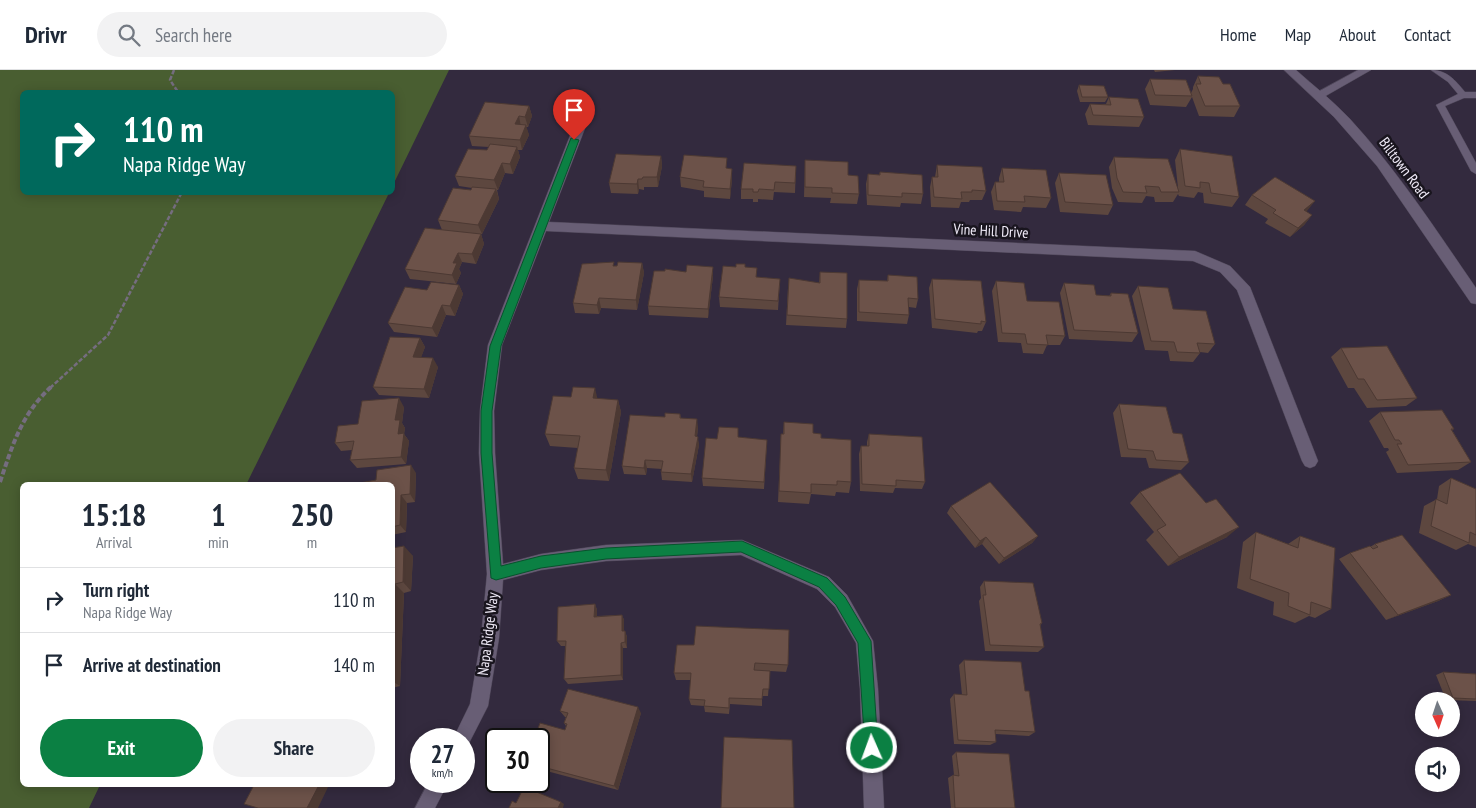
<!DOCTYPE html>
<html lang="en">
<head>
<meta charset="utf-8">
<style>
  :root { --surface:#fff; --page:#f2f2f3; --text:#1f2937; --muted:#747a83; --line:#e0e1e3; --accent:#0b8043 }
  body { margin:0; font-family:"PT Sans Narrow",sans-serif; background:var(--page); color:var(--text); height:100vh; display:flex; flex-direction:column; font-size:19px; white-space:nowrap }
  * { box-sizing:border-box; margin:0 }
  p { font-size:16px; color:var(--muted) }
  .icon { flex:none; width:28px; height:28px; fill:none; stroke:currentColor; stroke-width:2; stroke-linecap:round; stroke-linejoin:round }
  .map { position:relative; flex:1; overflow:hidden }
  .details { position:absolute; left:20px; top:412px; width:375px; height:305px; display:flex; flex-direction:column; background:var(--surface); border-radius:8px; box-shadow:0 2px 12px #0003 }
  .details>* { flex:none }
  .top-card { position:absolute; left:20px; top:20px; width:375px; height:105px; border-radius:8px; box-shadow:0 2px 12px #0003; background:#00695c; color:#fff; overflow:hidden }
  .needle { width:32px; rotate:177deg }
  .controls { position:absolute; left:1415px; top:622px; display:grid; gap:10px }
  .controls a { display:grid; place-items:center; width:45px; height:45px; border-radius:50%; background:var(--surface); box-shadow:0 2px 12px #0003; font-size:25px }
  .speed { position:absolute; left:410px; top:658px; display:flex; gap:10px; font-size:25px; font-weight:700; text-align:center }
  .speed>* { display:grid; place-content:center; width:65px; height:65px; border-radius:50%; background:var(--surface); box-shadow:0 2px 12px #0003; line-height:1 }
  .speed small { font-size:12px; font-weight:400 }
  .speed .limit { border:2px solid #111; border-radius:8px; background:#fff; color:#111 }
  .pin { position:absolute; display:grid; place-items:center; width:42px; height:42px; color:#fff; margin:-51px -21px; border-radius:50% 50% 50% 0; rotate:-45deg; box-shadow:0 0 5px #0007 }
  .pin .icon { rotate:45deg }
  .me { position:absolute; width:55px; margin:-28px; rotate:358deg; stroke-linejoin:round; filter:drop-shadow(0 0 4px #0008) }
  .turn { display:flex; align-items:center; gap:18px; height:105px; padding:0 20px; font-size:22px }
  .turn .icon { width:65px; height:65px; stroke-width:2.5 }
  .turn b { display:block; font-size:35px; line-height:42px }
  .eta { display:flex; justify-content:space-evenly; align-items:center; height:85px; text-align:center }
  .eta b { font-size:30px; font-weight:600; line-height:35px }
  .primary-button { display:flex; gap:10px; margin-top:auto; padding:10px 20px }
  .primary-button a { flex:1; height:58px; border-radius:30px; background:var(--accent); color:#fff; font-size:20px; font-weight:600; line-height:58px; text-align:center }
  .primary-button a+a { background:var(--page); color:var(--text) }
  ul { padding:0; list-style:none }
  li { display:flex; align-items:center; gap:15px; height:65px; padding:0 20px; border-top:1px solid var(--line) }
  li div { flex:1 }
  li b { display:block; font-size:19px }
  li em { font-style:normal }
  header { display:flex; align-items:center; gap:30px; box-sizing:border-box; height:70px; padding:0 25px; background:var(--surface); border-bottom:1px solid var(--line) }
  header strong { font-size:24px }
  nav { display:flex; gap:28px; margin-inline-start:auto; font-size:18px }
  .search { width:350px; height:45px; background:var(--page); display:flex; align-items:center; gap:12px; box-sizing:border-box; padding:0 18px; border-radius:28px; color:var(--muted); font-size:19px }
  .map>svg:first-child { display:block }
  .green { fill:#495e31 }
  .lines { fill:none; stroke-linecap:round; stroke-linejoin:round }
  .service-casing { stroke:#4e4658; stroke-width:1 }
  .minor-casing { stroke:#4e4658; stroke-width:1 }
  .secondary-casing { stroke:#4e4658; stroke-width:1 }
  .path-far1 { stroke:#756d7f; stroke-width:2.5; stroke-dasharray:4.5 2; stroke-linecap:butt }
  .path { stroke:#756d7f; stroke-width:4; stroke-dasharray:5.5 2.5; stroke-linecap:butt }
  .service { fill:#685e75; fill-rule:evenodd }
  .minor { fill:#685e75; fill-rule:evenodd }
  .secondary { fill:#685e75; fill-rule:evenodd }
  .wall { fill:#5d473f }
  .shaded-wall { fill:#4c3933 }
  .building { fill:#6c5249; stroke:#4c3933 }
  .route { fill:#0b8043; stroke:#07532c }
  .labels { text-anchor:middle; stroke-width:5; stroke-linejoin:round; paint-order:stroke }
  .street-label { font-size:15px; fill:#f0ebf8; stroke:#19151e }
</style>
</head>
<body>
<header>
<strong>Drivr</strong>
<div class="search"><svg class="icon" aria-label="search" viewBox="0 0 24 24"><circle cx="10" cy="10" r="6"/><path d="M15 15l6 6"/></svg>Search here</div>
<nav><a>Home</a><a>Map</a><a>About</a><a>Contact</a></nav>
</header>
<div class="map">
<svg width="1476" height="738" viewBox="0 0 1476 738">
  <rect width="100%" height="100%" fill="#332a3e"/>
  <!-- green -->
  <path class="green" d="M 0,0 L 449,0 L 393,115 L 392,22 L 22,22 L 22,122 L 389,123 L 246,415 L 22,415 L 22,715 L 100,715 L 89,738 L 0,738 Z"/>
  <g class="lines">
    <defs>
      <path id="service" d="M 1431,0 C 1447,0 1455,10 1465,22 L 1476,22 L 1476,28 L 1464,28 L 1445,36 L 1476,93 L 1476,104 L 1471,101 L 1436,35 L 1458,24 L 1448,12 Z"/>
      <path id="minor" d="M 1358,0 L 1371,0 L 1322,28 L 1318,29 L 1312,25 Z
        M 581,49 L 587,53 L 549,152 L 1195,181 L 1230,196 L 1250,217 L 1318,391 L 1315,396 L 1310,398 L 1305,396 L 1302,391 L 1237,220 L 1220,202 L 1193,191 L 546,161 L 502,275 L 494,341 L 495,383 L 503,494 L 541,484 L 606,475 L 742,470 L 829,507 L 847,525 L 873,571 L 878,619 L 884,738 L 864,738 L 860,619 L 856,573 L 835,537 L 817,519 L 741,485 L 606,491 L 541,500 L 503,510 L 499,568 L 488,636 L 468,675 L 464,677 L 464,669 L 453,669 L 470,634 L 481,568 L 487,504 L 479,383 L 480,341 L 488,275 L 575,53 Z
        M 429,711 L 449,711 L 435,738 L 415,738 Z"/>
      <path id="secondary" d="M 1284,0 L 1296,0 C 1314,16 1333,31 1350,49 C 1398,101 1436,160 1476,218 L 1476,234 L 1471,233 L 1377,96 L 1334,47 Z"/>
    </defs>
    <!-- service casing -->
    <use href="#service" class="service-casing"/>
    <!-- minor casing -->
    <use href="#minor" class="minor-casing"/>
    <!-- secondary casing -->
    <use href="#secondary" class="secondary-casing"/>
    <!-- path-far1 -->
    <path class="path-far1" d="M 174,0 L 170,10 L 178,22
      M 50,318 L 108,265 L 182,122"/>
    <!-- path -->
    <path class="path" d="M 0,412 C 13,374 21,345 51,317"/>
    <!-- service -->
    <use href="#service" class="service"/>
    <!-- minor -->
    <use href="#minor" class="minor"/>
    <!-- secondary -->
    <use href="#secondary" class="secondary"/>
  </g>
  <!-- wall -->
  <path class="wall" d="M 1154,0 L 1175,0 L 1155,2 Z
    M 1198,6 L 1223,14 L 1240,36 L 1234,47 L 1199,46 L 1192,27 L 1186,37 L 1150,35 L 1145,19 L 1150,9 L 1191,23 L 1193,19 L 1193,17 Z
    M 1079,15 L 1108,27 L 1105,32 L 1080,32 L 1077,21 Z
    M 1109,27 L 1144,47 L 1139,57 L 1088,55 L 1085,44 L 1090,34 L 1106,34 Z
    M 529,36 L 532,46 L 528,57 L 526,57 L 529,65 L 522,80 L 518,80 L 520,87 L 513,104 L 505,103 L 498,120 L 497,120 L 499,129 L 482,164 L 481,164 L 484,174 L 476,194 L 462,192 L 459,199 L 461,203 L 456,214 L 410,209 L 405,199 L 442,160 L 438,150 L 471,120 L 472,118 L 459,116 L 455,106 L 487,80 L 489,77 L 472,76 L 469,66 Z
    M 1180,79 L 1239,127 L 1232,137 L 1204,133 L 1203,123 L 1198,122 L 1194,128 L 1179,126 L 1178,124 L 1173,132 L 1155,132 L 1154,127 L 1146,126 L 1142,133 L 1118,132 L 1112,118 L 1109,97 L 1114,87 L 1178,118 L 1175,90 Z
    M 661,86 L 662,96 L 658,117 L 644,117 L 644,120 L 639,119 L 638,124 L 611,123 L 609,113 Z
    M 805,90 L 848,105 L 859,124 L 857,134 L 830,133 L 831,128 L 804,127 Z
    M 937,95 L 986,121 L 982,130 L 970,130 L 969,132 L 961,132 L 959,138 L 931,137 L 930,117 L 932,107 L 935,107 Z
    M 796,96 L 795,123 L 774,122 L 773,130 L 758,129 L 758,132 L 753,132 L 753,129 L 741,129 L 741,119 Z
    M 727,98 L 732,109 L 730,129 L 704,127 L 704,121 L 681,117 L 680,107 Z
    M 1002,98 L 1051,128 L 1046,138 L 1023,137 L 1021,142 L 994,140 L 991,122 L 995,112 L 999,112 L 999,108 Z
    M 880,102 L 923,124 L 921,134 L 901,133 L 900,137 L 867,135 L 866,114 L 868,104 L 879,105 Z
    M 1059,103 L 1113,135 L 1108,145 L 1060,142 L 1055,113 Z
    M 1252,125 L 1307,141 L 1306,142 L 1312,145 L 1304,155 L 1290,167 L 1265,153 L 1268,149 L 1245,135 Z
    M 642,193 L 644,203 L 637,240 L 601,238 L 599,244 L 575,243 L 573,233 L 614,196 Z
    M 713,197 L 713,206 L 708,248 L 649,245 L 648,236 L 686,202 Z
    M 745,197 L 757,207 L 780,209 L 778,240 L 720,237 L 719,227 Z
    M 820,202 L 847,249 L 846,258 L 786,255 L 788,218 L 819,213 Z
    M 888,205 L 918,229 L 916,238 L 909,237 L 909,245 L 907,254 L 857,251 L 857,219 L 859,210 L 887,211 Z
    M 932,209 L 986,252 L 982,261 L 978,261 L 977,263 L 932,258 L 929,218 Z
    M 996,211 L 1027,231 L 1065,266 L 1060,275 L 1047,275 L 1043,284 L 1023,283 L 1021,273 L 998,272 L 992,221 Z
    M 1064,213 L 1096,225 L 1109,226 L 1111,223 L 1138,263 L 1132,272 L 1069,269 L 1060,223 Z
    M 459,215 L 463,224 L 455,246 L 446,245 L 437,267 L 394,262 L 388,253 L 427,220 Z
    M 1138,216 L 1173,239 L 1215,274 L 1208,283 L 1200,282 L 1200,283 L 1193,292 L 1170,291 L 1168,281 L 1145,280 L 1132,226 Z
    M 420,268 L 425,277 L 421,287 L 438,297 L 429,328 L 379,325 L 373,317 Z
    M 1341,278 L 1417,328 L 1406,336 L 1367,338 L 1354,318 L 1348,318 L 1331,287 Z
    M 597,329 L 618,330 L 621,342 L 609,411 L 578,409 L 574,398 L 578,378 L 550,376 L 545,364 Z
    M 1119,334 L 1173,363 L 1189,392 L 1181,400 L 1149,398 L 1146,388 L 1121,387 L 1113,343 Z
    M 404,337 L 402,353 L 405,358 L 404,364 L 409,371 L 406,394 L 357,398 L 350,390 L 352,380 L 341,381 L 335,373 L 358,354 Z
    M 1380,342 L 1454,359 L 1452,360 L 1471,392 L 1458,400 L 1397,403 L 1386,382 L 1389,380 L 1388,378 L 1384,378 L 1369,351 Z
    M 680,344 L 681,348 L 698,357 L 697,367 L 699,375 L 692,412 L 662,410 L 661,402 L 662,399 L 647,398 L 646,405 L 624,404 L 622,396 L 665,347 Z
    M 784,352 L 813,363 L 821,368 L 851,412 L 849,423 L 836,422 L 835,426 L 811,424 L 809,434 L 778,432 L 781,364 L 783,364 Z
    M 869,364 L 925,412 L 922,419 L 895,418 L 893,423 L 860,421 L 859,384 L 861,376 L 867,376 L 867,372 Z
    M 738,367 L 767,370 L 764,419 L 703,416 L 702,408 L 717,369 Z
    M 416,403 L 415,432 L 407,433 L 406,462 L 392,465 L 392,415 L 376,410 Z
    M 1451,408 L 1476,419 L 1476,477 L 1468,474 L 1456,480 L 1419,463 L 1424,436 L 1437,429 L 1439,416 Z
    M 1140,422 L 1227,467 L 1168,496 L 1146,470 L 1154,462 L 1130,433 Z
    M 951,436 L 1038,466 L 1032,473 L 999,494 L 982,474 L 975,478 L 947,443 Z
    M 1256,462 L 1288,474 L 1300,466 L 1331,539 L 1315,548 L 1309,546 L 1295,553 L 1273,545 L 1274,532 L 1237,518 L 1243,472 Z
    M 1375,474 L 1451,525 L 1438,531 L 1386,550 L 1339,489 L 1350,483 L 1370,477 Z
    M 392,478 L 413,486 L 411,521 L 404,523 L 400,616 L 392,618 Z
    M 984,511 L 1042,553 L 1040,556 L 1044,577 L 1038,582 L 985,581 L 979,531 L 981,528 L 980,517 Z
    M 595,534 L 597,540 L 597,546 L 622,545 L 624,550 L 624,561 L 625,561 L 627,567 L 627,578 L 623,578 L 623,610 L 568,614 L 564,609 L 565,576 L 561,576 L 557,571 Z
    M 677,575 L 788,595 L 786,602 L 770,601 L 768,626 L 762,626 L 762,636 L 730,634 L 729,644 L 705,642 L 704,636 L 691,635 L 689,629 L 691,610 L 676,610 L 674,603 Z
    M 964,590 L 1025,621 L 1035,662 L 1029,666 L 995,664 L 996,672 L 990,675 L 954,674 L 950,629 L 954,624 L 962,625 L 959,595 Z
    M 1443,602 L 1476,604 L 1476,631 L 1446,630 L 1436,605 Z
    M 560,641 L 641,643 L 618,720 L 539,699 L 539,669 L 565,660 L 566,656 L 564,653 L 566,647 L 565,647 Z
    M 956,682 L 1015,738 L 951,738 L 948,708 L 953,705 L 954,705 L 952,686 Z"/>
  <!-- shaded-wall -->
  <path class="shaded-wall" d="M 529,36 L 532,46 L 528,57 L 525,47 Z
    M 519,46 L 521,57 L 515,54 Z
    M 526,55 L 529,65 L 522,80 L 520,70 Z
    M 517,77 L 520,87 L 513,104 L 510,94 Z
    M 661,86 L 662,96 L 658,117 L 657,107 Z
    M 502,93 L 505,103 L 498,120 L 494,110 Z
    M 732,99 L 732,109 L 730,129 L 730,119 Z
    M 638,109 L 639,119 L 638,124 L 637,114 Z
    M 496,119 L 499,129 L 482,164 L 478,155 Z
    M 1315,131 L 1307,141 L 1296,150 L 1304,140 Z
    M 1312,145 L 1304,155 L 1290,167 L 1298,158 Z
    M 481,164 L 484,174 L 476,194 L 472,184 Z
    M 458,183 L 462,192 L 459,199 L 461,203 L 456,214 L 452,205 L 453,193 Z
    M 642,193 L 644,203 L 637,240 L 636,230 Z
    M 713,197 L 713,206 L 708,248 L 708,239 Z
    M 459,215 L 463,224 L 455,246 L 450,236 Z
    M 599,228 L 601,238 L 599,244 L 597,235 Z
    M 442,235 L 446,245 L 437,267 L 432,258 Z
    M 420,268 L 425,277 L 418,296 L 413,287 Z
    M 433,288 L 438,297 L 429,328 L 424,319 Z
    M 595,318 L 598,331 L 593,328 Z
    M 399,328 L 404,337 L 402,353 L 405,358 L 404,364 L 409,371 L 406,394 L 401,387 L 395,350 Z
    M 618,330 L 621,342 L 609,411 L 606,400 Z
    M 697,349 L 698,357 L 696,374 L 695,366 Z
    M 698,367 L 699,375 L 692,412 L 691,404 Z
    M 645,390 L 647,398 L 646,405 L 644,398 Z
    M 411,395 L 416,403 L 415,432 L 410,424 Z
    M 401,425 L 407,433 L 406,462 L 400,455 Z
    M 1239,457 L 1227,467 L 1168,496 L 1179,487 Z
    M 1038,466 L 1032,473 L 999,494 L 1004,488 Z
    M 986,467 L 982,474 L 975,478 L 980,471 Z
    M 404,476 L 413,486 L 411,521 L 403,512 Z
    M 395,514 L 404,523 L 400,616 L 392,611 L 392,565 Z
    M 1451,525 L 1438,531 L 1386,550 L 1398,545 Z
    M 595,534 L 597,540 L 597,552 L 594,547 Z
    M 622,545 L 624,550 L 624,567 L 622,561 Z
    M 625,561 L 627,567 L 627,578 L 625,572 Z
    M 621,573 L 623,578 L 623,610 L 621,605 Z
    M 638,637 L 641,643 L 618,720 L 614,716 Z
    M 319,715 L 329,715 L 318,738 L 307,738 Z
    M 561,732 L 564,734 L 563,738 L 558,738 Z"/>
  <!-- building -->
  <path class="building" d="M 1198,6 L 1219,7 L 1223,14 L 1230,14 L 1240,36 L 1205,36 L 1196,14 L 1201,14 Z
    M 1150,9 L 1186,10 L 1192,26 L 1155,25 Z
    M 1079,15 L 1104,16 L 1108,27 L 1082,27 Z
    M 1109,27 L 1138,29 L 1144,47 L 1093,45 L 1090,34 L 1111,35 Z
    M 485,32 L 529,36 L 525,47 L 519,46 L 515,54 L 526,55 L 520,70 L 469,66 Z
    M 490,74 L 517,77 L 510,94 L 502,93 L 494,110 L 455,106 L 468,79 L 487,80 Z
    M 1180,79 L 1232,86 L 1239,127 L 1211,123 L 1209,113 L 1200,112 L 1200,118 L 1185,116 Z
    M 616,84 L 661,86 L 657,107 L 643,107 L 642,109 L 638,109 L 637,114 L 609,113 Z
    M 684,85 L 727,88 L 726,98 L 732,99 L 730,119 L 703,117 L 704,111 L 680,107 Z
    M 1114,87 L 1168,89 L 1179,122 L 1161,122 L 1159,117 L 1145,116 L 1147,123 L 1123,122 L 1117,108 Z
    M 805,90 L 848,92 L 848,105 L 858,106 L 859,124 L 832,123 L 832,118 L 805,117 Z
    M 744,93 L 796,96 L 795,113 L 775,112 L 774,120 L 759,119 L 758,122 L 753,122 L 753,119 L 741,119 Z
    M 937,95 L 982,97 L 986,121 L 972,120 L 972,122 L 961,122 L 962,129 L 934,127 L 932,107 L 938,107 Z
    M 1002,98 L 1046,100 L 1051,128 L 1024,126 L 1025,132 L 997,131 L 995,112 L 1004,112 Z
    M 880,102 L 922,105 L 923,124 L 902,123 L 902,127 L 868,125 L 868,104 L 880,105 Z
    M 1059,103 L 1106,105 L 1113,135 L 1065,132 Z
    M 1275,107 L 1315,131 L 1304,140 L 1312,145 L 1298,158 L 1273,143 L 1276,140 L 1252,125 Z
    M 472,117 L 496,119 L 478,155 L 438,150 L 453,118 L 471,120 Z
    M 425,158 L 481,164 L 472,184 L 458,183 L 453,193 L 457,193 L 452,205 L 405,199 Z
    M 614,192 L 613,196 L 617,196 L 618,192 L 642,193 L 636,230 L 599,228 L 597,235 L 573,233 L 582,194 Z
    M 736,194 L 745,194 L 745,197 L 757,198 L 756,207 L 780,209 L 778,231 L 719,227 L 723,196 L 736,197 Z
    M 687,195 L 713,197 L 708,239 L 648,236 L 654,201 L 665,201 L 665,199 L 686,202 Z
    M 820,202 L 847,203 L 847,249 L 787,245 L 789,208 L 820,213 Z
    M 888,205 L 917,207 L 918,229 L 908,228 L 909,245 L 859,242 L 859,210 L 888,211 Z
    M 932,209 L 981,211 L 986,252 L 981,251 L 981,254 L 935,249 Z
    M 996,211 L 1024,213 L 1027,231 L 1059,232 L 1065,266 L 1046,265 L 1048,275 L 1027,274 L 1025,264 L 1002,263 Z
    M 431,212 L 459,215 L 450,236 L 442,235 L 432,258 L 388,253 L 405,217 L 427,220 Z
    M 1064,213 L 1094,215 L 1096,225 L 1111,226 L 1111,223 L 1128,224 L 1138,263 L 1074,260 Z
    M 1138,216 L 1168,218 L 1173,239 L 1206,241 L 1215,274 L 1197,273 L 1200,283 L 1177,282 L 1174,272 L 1151,271 Z
    M 390,267 L 420,268 L 413,287 L 433,288 L 424,319 L 373,317 Z
    M 1387,276 L 1417,328 L 1377,330 L 1364,309 L 1358,309 L 1341,278 Z
    M 573,317 L 595,318 L 593,328 L 618,330 L 606,400 L 574,398 L 580,366 L 545,364 L 553,326 L 571,327 Z
    M 399,328 L 395,350 L 400,350 L 398,364 L 404,363 L 401,387 L 350,390 L 354,371 L 335,373 L 338,356 L 358,354 L 362,331 Z
    M 1119,334 L 1166,337 L 1173,363 L 1182,364 L 1189,392 L 1156,390 L 1153,381 L 1128,379 Z
    M 1442,340 L 1454,359 L 1451,359 L 1471,392 L 1408,395 L 1397,374 L 1402,374 L 1399,370 L 1395,370 L 1380,342 Z
    M 665,343 L 680,344 L 680,348 L 697,349 L 695,366 L 698,367 L 691,404 L 661,402 L 663,391 L 645,390 L 644,398 L 622,396 L 630,345 L 665,347 Z
    M 784,352 L 813,354 L 813,363 L 821,364 L 821,368 L 851,370 L 851,412 L 837,411 L 837,415 L 811,414 L 811,423 L 779,421 L 781,364 L 784,364 Z
    M 719,357 L 738,358 L 738,367 L 767,370 L 764,412 L 702,408 L 706,368 L 717,369 Z
    M 869,364 L 922,367 L 925,412 L 896,410 L 896,416 L 862,414 L 861,376 L 869,376 Z
    M 411,395 L 410,424 L 401,425 L 400,455 L 392,457 L 392,415 L 349,415 L 376,410 L 377,400 Z
    M 1180,403 L 1206,433 L 1216,429 L 1239,457 L 1179,487 L 1157,460 L 1166,455 L 1140,422 Z
    M 1451,408 L 1476,419 L 1476,465 L 1470,462 L 1469,473 L 1431,456 L 1436,429 L 1447,434 Z
    M 990,412 L 1038,466 L 1004,488 L 986,467 L 980,471 L 951,436 Z
    M 1256,462 L 1298,478 L 1300,466 L 1335,478 L 1331,539 L 1311,532 L 1310,545 L 1288,536 L 1289,523 L 1250,509 Z
    M 1402,465 L 1451,525 L 1398,545 L 1350,483 L 1370,476 L 1373,479 L 1378,477 L 1375,474 Z
    M 404,476 L 403,512 L 395,514 L 392,565 L 392,478 Z
    M 984,511 L 1033,513 L 1042,553 L 1040,554 L 1044,577 L 990,575 L 983,525 L 986,525 Z
    M 595,534 L 594,547 L 622,545 L 622,561 L 625,561 L 625,572 L 621,573 L 621,605 L 564,609 L 566,571 L 557,571 L 558,537 Z
    M 696,556 L 789,560 L 788,595 L 755,593 L 754,600 L 770,601 L 769,619 L 763,619 L 762,629 L 729,628 L 729,638 L 704,636 L 705,630 L 689,629 L 691,603 L 674,603 L 677,575 L 694,575 Z
    M 964,590 L 1021,592 L 1025,621 L 1029,621 L 1035,662 L 995,660 L 996,672 L 958,670 L 954,624 L 967,625 Z
    M 1443,602 L 1476,604 L 1476,629 L 1453,628 Z
    M 568,619 L 638,637 L 614,716 L 539,696 L 539,669 L 534,669 L 540,653 L 565,660 L 567,654 L 564,653 L 568,643 L 560,641 Z
    M 724,667 L 792,670 L 794,738 L 721,738 Z
    M 956,682 L 1009,684 L 1015,738 L 955,738 L 953,705 L 959,706 Z
    M 254,715 L 319,715 L 307,738 L 258,738 L 244,734 Z
    M 524,717 L 561,732 L 558,738 L 509,738 L 512,731 L 516,733 Z"/>
  <!-- route -->
  <path class="route" d="M 571,68 L 579,70 L 501,276 L 492,341 L 492,383 L 501,496 L 541,486 L 606,478 L 742,471 L 827,508 L 845,527 L 871,571 L 878,678 L 876,683 L 872,685 L 867,683 L 865,678 L 858,573 L 836,535 L 819,517 L 741,482 L 606,489 L 541,498 L 496,510 L 491,508 L 481,383 L 481,341 L 490,276 Z"/>
  <g class="labels">
    <!-- street labels -->
    <g class="street-label">
      <text transform="translate(1404 98) rotate(53)" y="5">Billtown Road</text>
      <text transform="translate(991 161) rotate(3)" y="5">Vine Hill Drive</text>
      <text transform="translate(488 564) rotate(-83)" y="5">Napa Ridge Way</text>
    </g>
  </g>
</svg>
<div class="controls">
<a><svg class="needle" viewBox="-14 -14 28 28"><path d="M0-13l5 13h-10z" fill="#e53935"/><path d="M0 13l5-13h-10z" fill="#747a83"/></svg></a>
<a><svg class="icon" aria-label="sound" viewBox="0 0 24 24"><path d="M4 9h4l5-4v14l-5-4H4zM17 9q2 3 0 6"/></svg></a>
</div>
<div class="speed"><div>27<small>km/h</small></div><div class="limit">30</div></div>
<div class="pin" style="left:574px;top:70px;background:#d93025"><svg class="icon" aria-label="arrive" viewBox="0 0 24 24"><path d="M6 21V4h12l-3 4 3 4H6"/></svg></div>
<svg class="me" style="left:872px;top:678px" viewBox="-20 -20 40 40"><circle r="17" fill="#0b8043" stroke="#fff" stroke-width="3"/><path d="M0-11L8 9 0 5-8 9z" fill="#fff"/></svg>
<div class="top-card">
<div class="turn"><svg class="icon" aria-label="right" viewBox="0 0 24 24"><path d="M7 20v-9h11M14 6l5 5-5 5"/></svg><div><b>110 m</b>Napa Ridge Way</div></div>
</div>
<section class="details">
<div class="eta">
<div><b>15:18</b><p>Arrival</p></div>
<div><b>1</b><p>min</p></div>
<div><b>250</b><p>m</p></div>
</div>
<ul>
<li><svg class="icon" aria-label="right" viewBox="0 0 24 24"><path d="M7 20v-9h11M14 6l5 5-5 5"/></svg><div><b>Turn right</b><p>Napa Ridge Way</p></div><em>110 m</em></li>
<li><svg class="icon" aria-label="arrive" viewBox="0 0 24 24"><path d="M6 21V4h12l-3 4 3 4H6"/></svg><div><b>Arrive at destination</b></div><em>140 m</em></li>
</ul>
<div class="primary-button"><a>Exit</a><a>Share</a></div>
</section>
</div>
</body>
</html>
